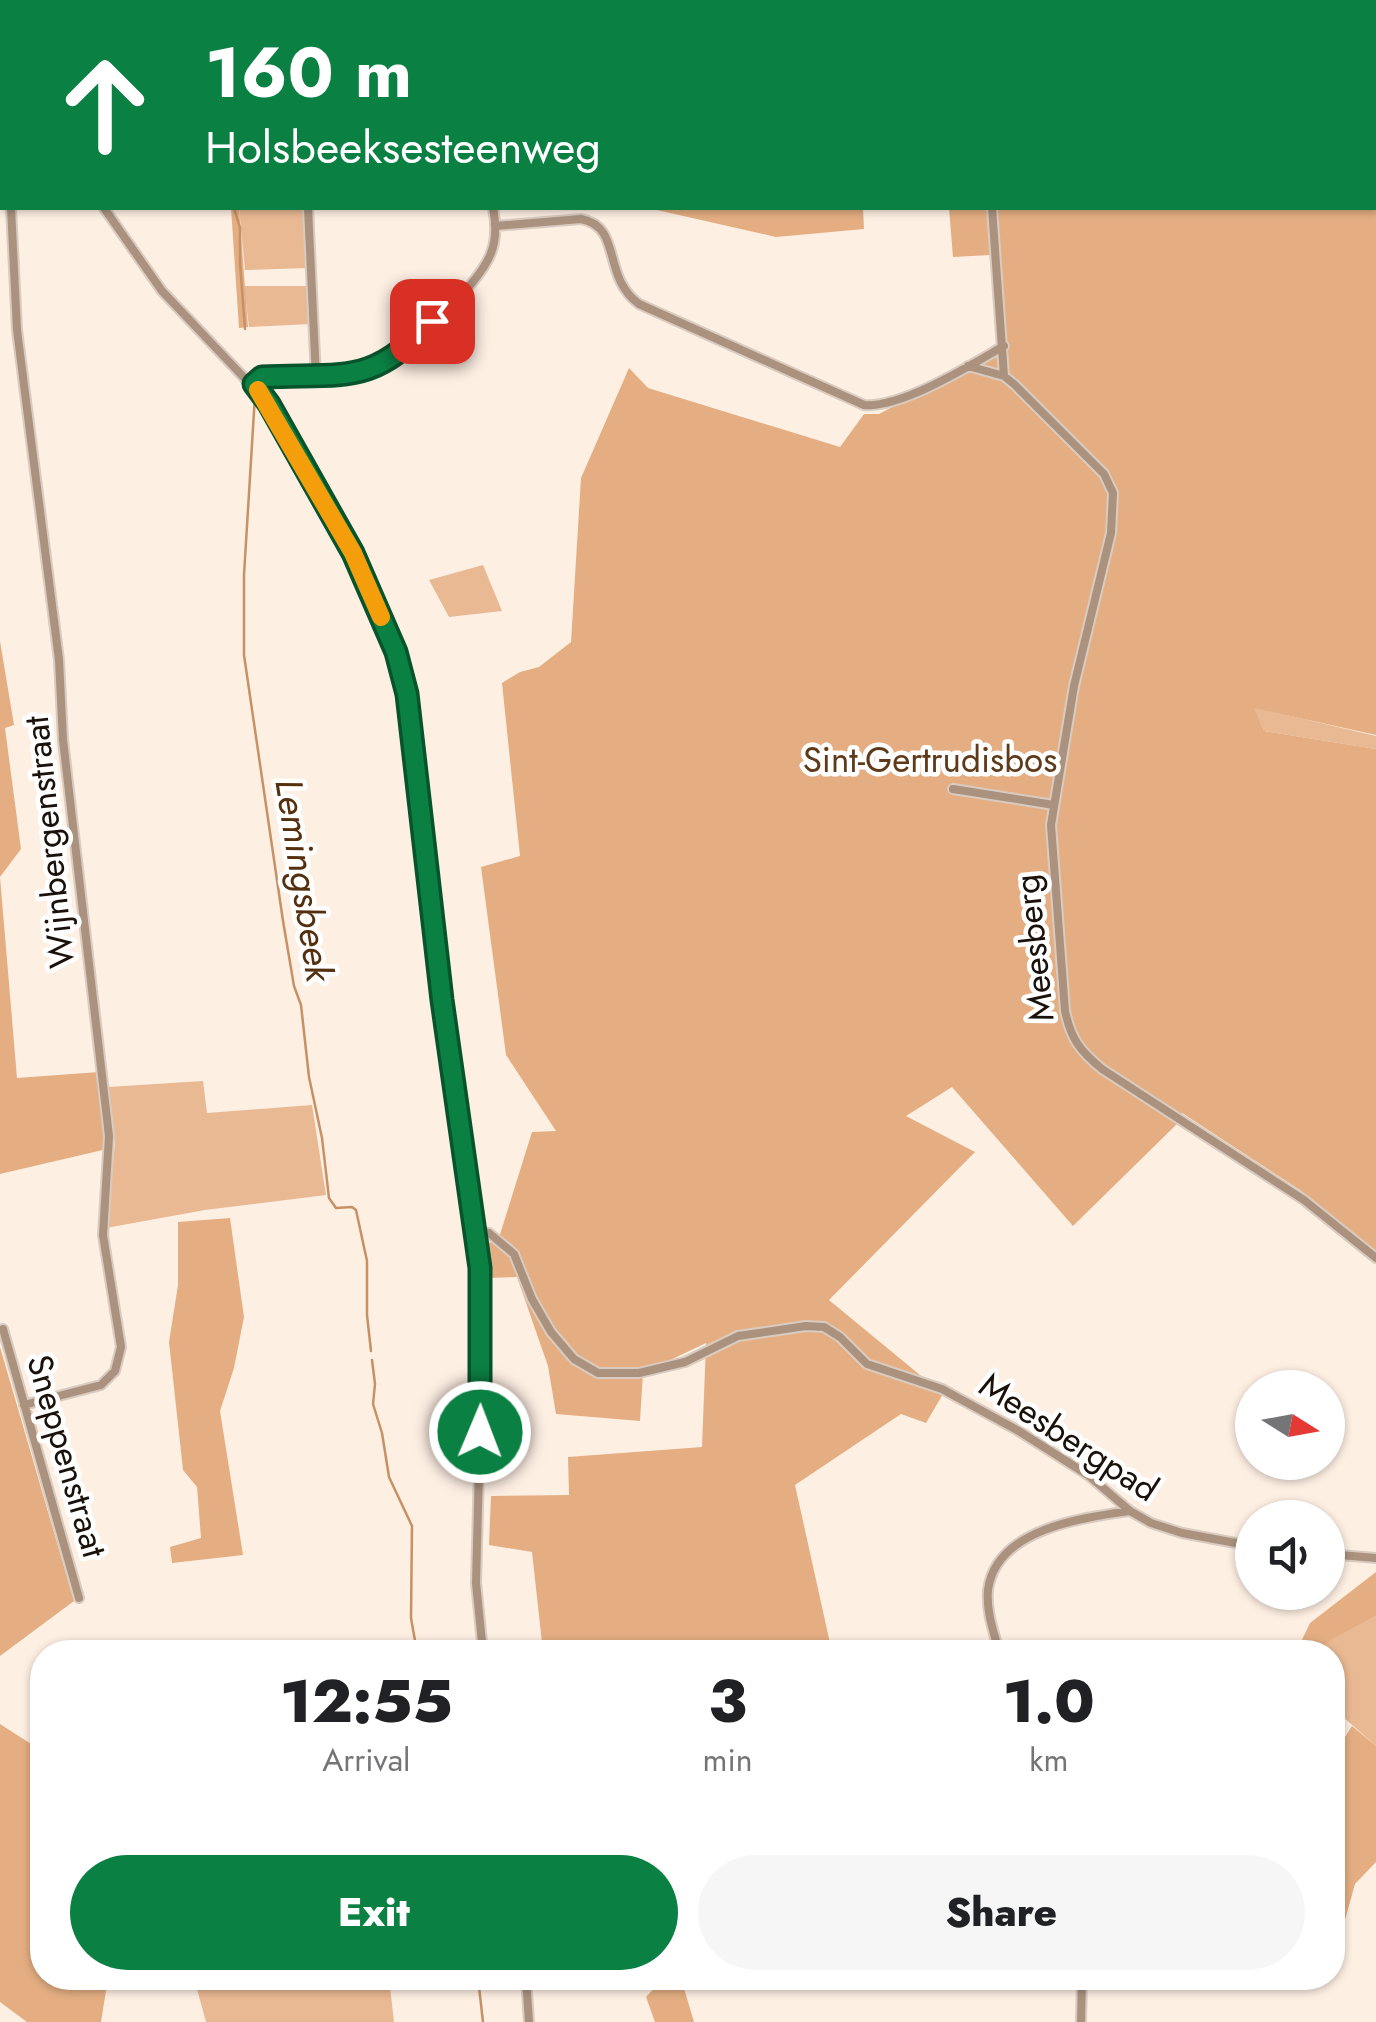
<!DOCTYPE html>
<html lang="en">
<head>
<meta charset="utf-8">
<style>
  :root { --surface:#fff; --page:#f6f6f6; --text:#202124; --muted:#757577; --accent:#0b8043 }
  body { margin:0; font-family:Jost,sans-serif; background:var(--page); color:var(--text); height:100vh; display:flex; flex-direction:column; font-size:38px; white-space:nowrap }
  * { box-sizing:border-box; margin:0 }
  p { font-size:32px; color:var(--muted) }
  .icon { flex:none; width:55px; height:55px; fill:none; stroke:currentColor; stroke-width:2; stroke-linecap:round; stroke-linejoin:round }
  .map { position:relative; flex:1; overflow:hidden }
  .sheet { position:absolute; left:30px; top:1640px; width:1315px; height:350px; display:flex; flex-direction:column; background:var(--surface); border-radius:40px; box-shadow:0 2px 8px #0004 }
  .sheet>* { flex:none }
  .top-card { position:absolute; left:0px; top:0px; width:1378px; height:210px; box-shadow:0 2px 8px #0004; background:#0b8043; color:#fff; overflow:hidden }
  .needle { width:65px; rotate:101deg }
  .buttons { position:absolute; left:1235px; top:1370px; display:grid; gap:20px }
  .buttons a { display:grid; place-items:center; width:110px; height:110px; border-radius:50%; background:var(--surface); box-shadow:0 2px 8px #0004; font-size:50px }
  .pin { position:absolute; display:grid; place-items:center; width:85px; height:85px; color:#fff; margin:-42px; border-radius:20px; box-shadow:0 5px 15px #0006 }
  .me { position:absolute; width:110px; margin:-55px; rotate:1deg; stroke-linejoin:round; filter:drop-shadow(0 0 8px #0008) }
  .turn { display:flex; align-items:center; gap:35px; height:210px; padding:0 40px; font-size:45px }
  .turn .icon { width:130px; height:130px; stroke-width:2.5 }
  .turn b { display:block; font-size:70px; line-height:85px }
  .eta { display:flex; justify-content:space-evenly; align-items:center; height:170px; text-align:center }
  .eta b { font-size:60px; font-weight:800; line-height:70px }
  .action { display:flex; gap:20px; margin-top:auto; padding:20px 40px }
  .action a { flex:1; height:115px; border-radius:60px; background:var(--accent); color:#fff; font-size:40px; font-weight:800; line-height:115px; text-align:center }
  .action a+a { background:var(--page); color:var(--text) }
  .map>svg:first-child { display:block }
  .green { fill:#e9b993 }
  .forest { fill:#e4ae82 }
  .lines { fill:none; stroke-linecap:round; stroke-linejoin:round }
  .stream { stroke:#c69166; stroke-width:2.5 }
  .minor-casing { stroke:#d9cbc0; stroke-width:12 }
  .minor { stroke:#aa927f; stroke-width:8 }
  .route-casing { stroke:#07532c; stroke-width:25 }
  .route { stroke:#0b8043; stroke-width:18 }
  .slow { stroke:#f59e0b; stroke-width:18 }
  .labels { text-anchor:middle; stroke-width:9; stroke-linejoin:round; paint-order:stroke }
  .park-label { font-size:35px; fill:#5f3a19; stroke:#fff }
  .street-label { font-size:35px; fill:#19110a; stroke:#fff }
  .water-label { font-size:38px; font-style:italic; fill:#54300e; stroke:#fff }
</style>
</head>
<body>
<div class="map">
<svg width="1376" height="2022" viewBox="0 0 1376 2022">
  <rect width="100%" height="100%" fill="#feefe3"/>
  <!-- green -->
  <path class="green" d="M 239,208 L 305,208 L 308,268 L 245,270 Z
    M 244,286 L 309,286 L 312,324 L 249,327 Z
    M 483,565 L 502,611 L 449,617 L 429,580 Z
    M 1253,707 L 1376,736 L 1376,749 L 1264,731 Z
    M 203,1081 L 207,1113 L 312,1105 L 326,1195 L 205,1210 L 106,1228 L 115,1143 L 108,1087 Z
    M 1376,1616 L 1376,1746 L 1333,1708 L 1332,1652 L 1318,1652 L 1328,1641 Z
    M 194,1978 L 389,1978 L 394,2022 L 206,2022 Z"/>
  <!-- forest -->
  <path class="forest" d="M 533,0 L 1084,0 L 1086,2 L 534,2 Z
    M 1132,0 L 1376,0 L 1376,735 L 1254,708 L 1264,731 L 1376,749 L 1376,1251 L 1300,1190 L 1182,1113 L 1179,1122 L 1073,1226 L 952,1087 L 906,1116 L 975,1152 L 829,1300 L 943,1394 L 926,1423 L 901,1414 L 795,1485 L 832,1652 L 543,1652 L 532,1552 L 489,1545 L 491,1496 L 569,1495 L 568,1457 L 702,1447 L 706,1343 L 643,1373 L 640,1421 L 556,1414 L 548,1366 L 517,1277 L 486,1278 L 488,1242 L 497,1244 L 532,1132 L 556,1131 L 506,1055 L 481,867 L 520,856 L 502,683 L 520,672 L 539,667 L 571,642 L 581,478 L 629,368 L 648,388 L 840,447 L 864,414 L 879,414 L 998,351 L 990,255 L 953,257 L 949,208 L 1375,208 L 1375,2 Z
    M 231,208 L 239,208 L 248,327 L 239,328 Z
    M 648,208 L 863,208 L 864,229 L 776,237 Z
    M 0,641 L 14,725 L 5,728 L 21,849 L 0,877 L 17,1078 L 99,1072 L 107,1149 L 0,1174 Z
    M 230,1218 L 244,1317 L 234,1368 L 220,1411 L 243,1555 L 172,1563 L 170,1547 L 201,1538 L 197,1487 L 183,1470 L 169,1342 L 178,1285 L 178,1222 Z
    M 0,1347 L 74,1601 L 0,1656 Z
    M 1376,1572 L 1376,1616 L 1329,1641 L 1318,1652 L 1282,1652 L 1300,1644 L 1310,1623 Z
    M 0,1724 L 42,1751 L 42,1978 L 108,1978 L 101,2022 L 27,2022 L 0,2002 Z
    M 1352,1726 L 1376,1746 L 1376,1862 L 1355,1884 L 1333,1963 L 1333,1756 Z
    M 664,1978 L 681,1978 L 694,2022 L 655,2022 L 646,1997 Z"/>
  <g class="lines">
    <!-- stream -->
    <path class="stream" d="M 236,2 L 236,0
      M 234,208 L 240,228 L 240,263 L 245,329
      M 255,395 L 244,575 L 244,655 L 283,921 L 294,986 L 301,1005 L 309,1077 L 322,1138 L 329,1198 L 336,1208 L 352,1207 L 356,1210 L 367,1261 L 367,1315 L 371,1351
      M 372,1360 L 375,1384 L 373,1404 L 382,1433 L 389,1477 L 412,1526 L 411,1618 L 417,1652
      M 478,1978 L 483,2022"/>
    <defs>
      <path id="minor" d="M 438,0 L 438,2
        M 0,55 L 2,58
        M 0,121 L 2,126
        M 11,208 L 17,330 L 59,660 L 63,740 L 109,1136 L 103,1235 L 121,1347 L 115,1371 L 101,1385 L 24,1405
        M 104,208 L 162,291 L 269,404 L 353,553 L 402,673 L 442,999 L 480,1268 L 481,1393 L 476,1583 L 483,1652
        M 308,208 L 316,377
        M 992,208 L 1004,376
        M 495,226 L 581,219 C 623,227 601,276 639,304 L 864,405 C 902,408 969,366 1004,346
        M 968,366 L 1004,376 L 1015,385 L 1104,474 L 1113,493 L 1111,533 L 1074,686 L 1051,825 L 1065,1011 C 1071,1039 1080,1051 1102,1069 L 1304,1200 L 1376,1258
        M 254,384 L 262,377 C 295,375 331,381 363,372 C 397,362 479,287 491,253 C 497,238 496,223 493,208
        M 953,789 L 1054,805
        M 475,1230 L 489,1233 L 514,1254 L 532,1299 L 551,1332 L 574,1359 L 598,1373 L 639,1373 L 685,1362 L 738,1336 L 806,1326 L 824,1327 L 840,1337 L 867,1364 L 942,1389 L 1017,1430 L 1088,1475 L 1130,1511 L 1151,1523 L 1182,1533 L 1252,1546
        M 3,1329 L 79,1598
        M 1328,1554 L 1376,1558
        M 999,1652 C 994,1632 986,1612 988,1590 C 996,1529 1081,1518 1130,1511
        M 526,1978 L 529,2022
        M 1081,2022 L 1082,1978"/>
    </defs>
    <!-- minor casing -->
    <use href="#minor" class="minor-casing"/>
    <!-- minor -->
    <use href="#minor" class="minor"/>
  </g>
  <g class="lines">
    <defs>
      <path id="route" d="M 432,321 C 372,387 344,373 262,377 L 254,384 L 269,404 L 353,553 L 396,652 L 407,694 L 442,1000 L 480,1268 L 480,1432"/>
    </defs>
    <!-- route casing -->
    <use href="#route" class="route-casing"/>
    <!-- route -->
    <use href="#route" class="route"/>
    <!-- slow -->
    <path class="slow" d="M 258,390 L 353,553 L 381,617"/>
  </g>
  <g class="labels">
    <!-- park labels -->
    <g class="park-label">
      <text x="930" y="772">Sint-Gertrudisbos</text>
    </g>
    <!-- street labels -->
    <g class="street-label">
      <text transform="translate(49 842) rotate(-96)" y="12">Wijnbergenstraat</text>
      <text transform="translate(1034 948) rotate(-96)" y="12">Meesberg</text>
      <text transform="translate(1069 1437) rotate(33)" y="12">Meesbergpad</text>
      <text transform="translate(67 1456) rotate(74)" y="12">Sneppenstraat</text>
    </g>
    <!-- water labels -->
    <g class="water-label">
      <text transform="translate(304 880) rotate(81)" y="13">Lemingsbeek</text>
    </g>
  </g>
</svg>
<div class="buttons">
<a><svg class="needle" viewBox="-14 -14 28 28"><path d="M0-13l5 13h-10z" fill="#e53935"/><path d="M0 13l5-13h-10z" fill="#757577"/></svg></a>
<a><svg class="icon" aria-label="sound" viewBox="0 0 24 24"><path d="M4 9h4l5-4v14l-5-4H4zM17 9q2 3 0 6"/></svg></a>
</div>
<div class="pin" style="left:432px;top:321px;background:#d93025"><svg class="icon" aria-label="arrive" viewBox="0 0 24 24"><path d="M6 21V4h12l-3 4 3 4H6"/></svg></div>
<svg class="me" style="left:480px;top:1432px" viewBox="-20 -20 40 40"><circle r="17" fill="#0b8043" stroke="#fff" stroke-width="3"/><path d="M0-11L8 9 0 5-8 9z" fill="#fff"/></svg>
<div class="top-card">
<div class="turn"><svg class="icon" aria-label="ahead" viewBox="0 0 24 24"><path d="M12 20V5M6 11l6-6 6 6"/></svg><div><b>160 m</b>Holsbeeksesteenweg</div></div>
</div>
<section class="sheet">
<div class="eta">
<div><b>12:55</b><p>Arrival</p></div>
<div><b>3</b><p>min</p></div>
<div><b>1.0</b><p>km</p></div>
</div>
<div class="action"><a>Exit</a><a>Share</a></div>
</section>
</div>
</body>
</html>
